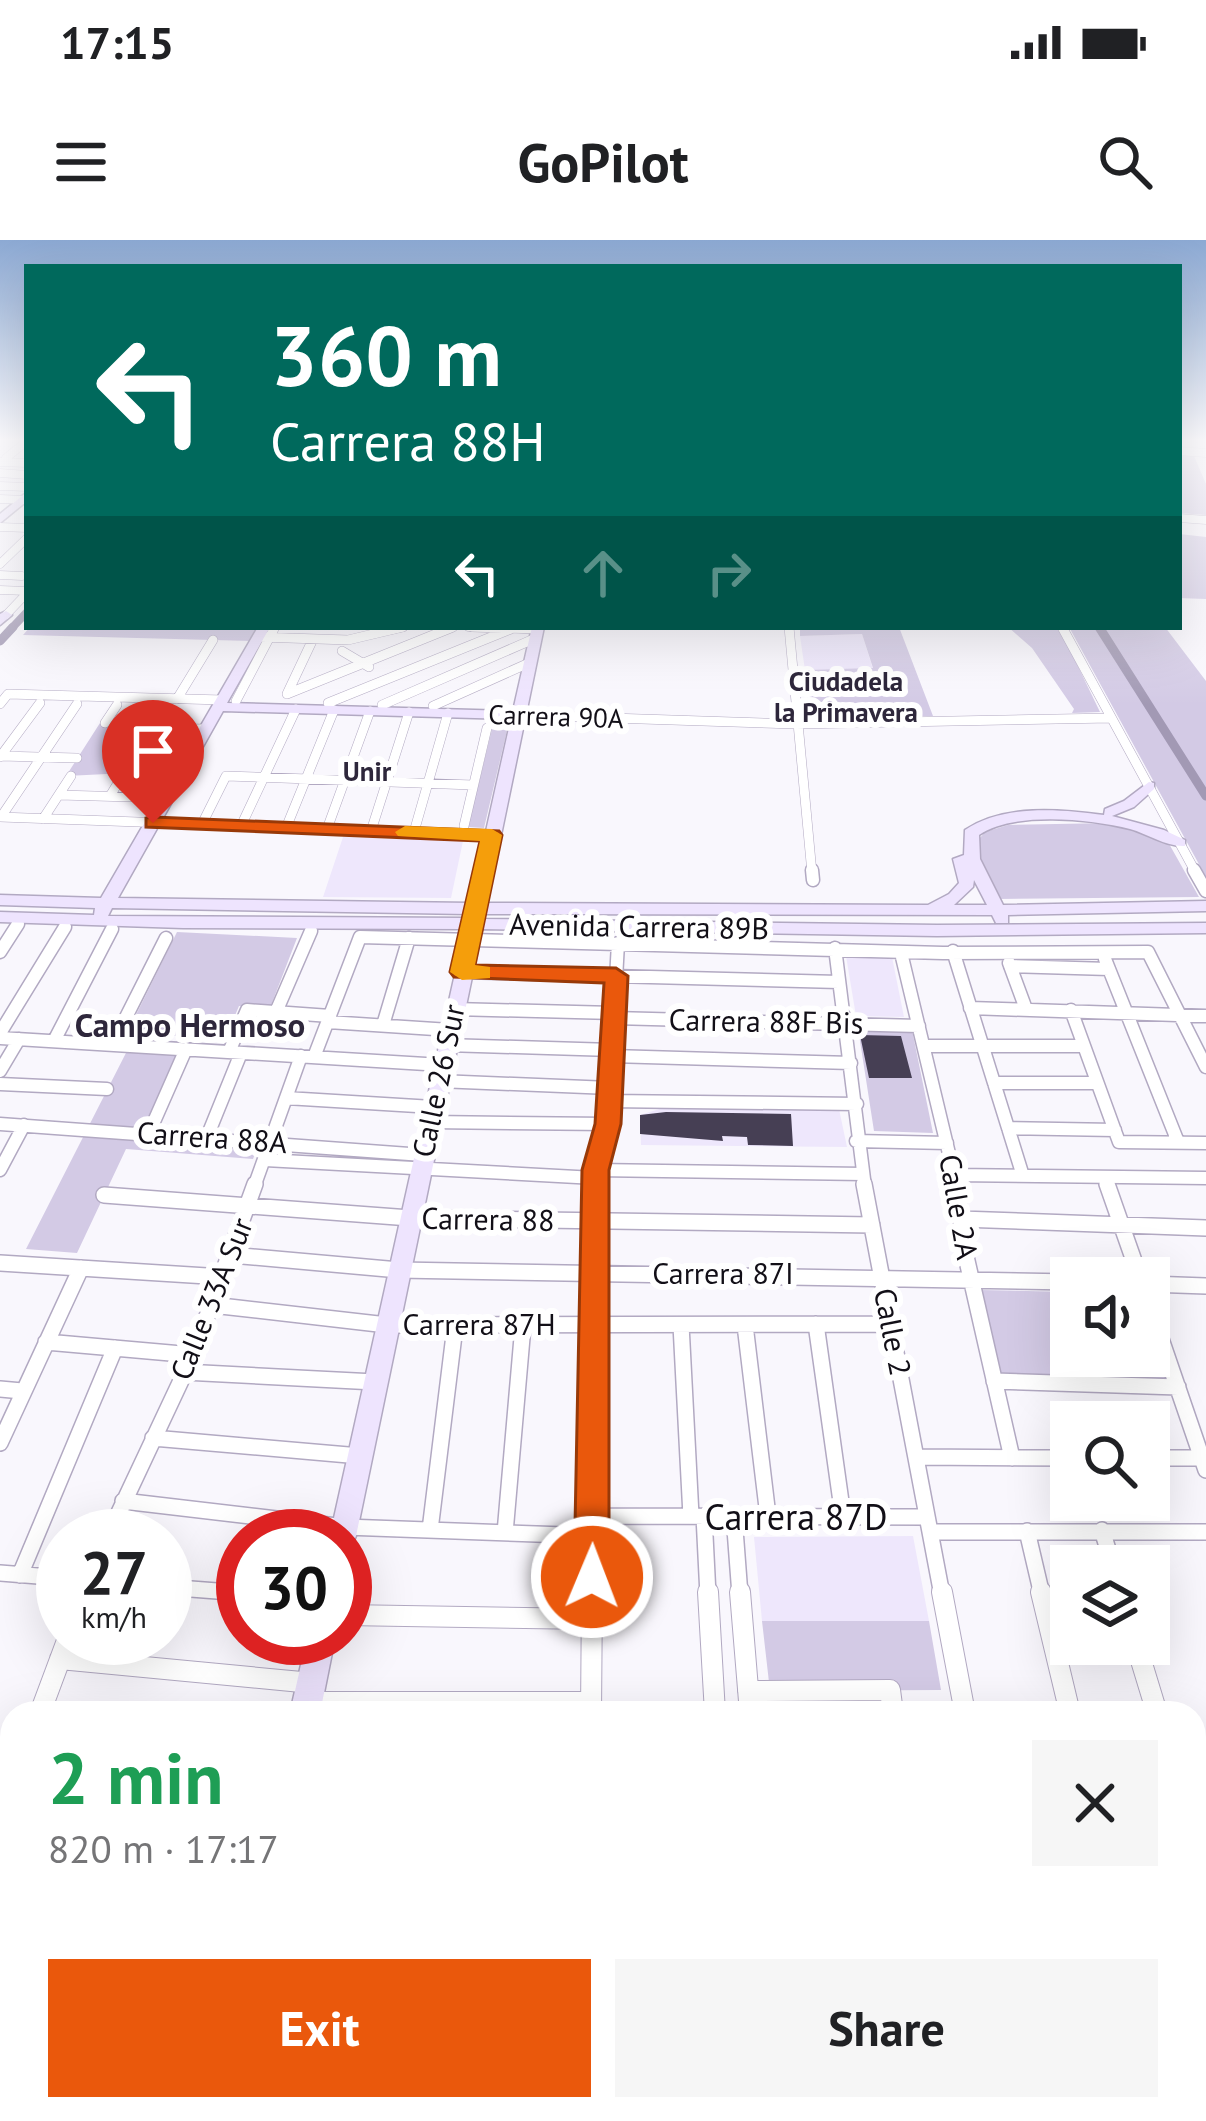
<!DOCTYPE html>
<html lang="en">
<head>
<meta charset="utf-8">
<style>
  :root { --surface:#fff; --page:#f6f6f6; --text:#202124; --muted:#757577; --accent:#ea580c }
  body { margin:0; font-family:"PT Sans",sans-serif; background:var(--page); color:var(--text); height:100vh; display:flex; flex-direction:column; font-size:45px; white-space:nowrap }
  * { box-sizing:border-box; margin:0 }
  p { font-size:39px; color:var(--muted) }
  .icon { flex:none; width:66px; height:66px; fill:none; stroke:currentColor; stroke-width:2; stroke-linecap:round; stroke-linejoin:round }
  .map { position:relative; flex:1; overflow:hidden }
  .panel { position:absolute; left:0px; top:1461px; width:1206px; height:420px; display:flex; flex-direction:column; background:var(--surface); border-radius:36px 36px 0 0; box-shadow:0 12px 48px #0002 }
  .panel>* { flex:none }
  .hud { position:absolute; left:24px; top:24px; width:1158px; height:366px; border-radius:0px; box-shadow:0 12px 48px #0002; background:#00695c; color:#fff; overflow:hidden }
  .controls { position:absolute; left:1050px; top:1017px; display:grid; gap:24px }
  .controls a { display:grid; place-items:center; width:120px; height:120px; border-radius:0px; background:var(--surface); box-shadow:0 12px 48px #0002; font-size:60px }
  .speed { position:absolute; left:36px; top:1269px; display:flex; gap:24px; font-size:60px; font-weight:700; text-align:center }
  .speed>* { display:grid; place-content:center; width:156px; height:156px; border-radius:50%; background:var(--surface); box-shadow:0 12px 48px #0002; line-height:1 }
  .speed small { font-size:30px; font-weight:400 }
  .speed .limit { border:18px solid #d22; background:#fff; color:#111 }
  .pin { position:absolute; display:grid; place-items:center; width:102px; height:102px; color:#fff; margin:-123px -51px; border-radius:50% 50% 50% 0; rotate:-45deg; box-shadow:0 0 12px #0007 }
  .pin .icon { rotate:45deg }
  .me { position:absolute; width:132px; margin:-66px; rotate:1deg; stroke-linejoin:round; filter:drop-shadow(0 0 9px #0008) }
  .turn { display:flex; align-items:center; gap:42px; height:252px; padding:0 48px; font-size:54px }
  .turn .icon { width:156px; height:156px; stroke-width:2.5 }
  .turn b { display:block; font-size:84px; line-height:102px }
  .lanes { display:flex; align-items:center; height:114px; padding:0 48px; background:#0003; justify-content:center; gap:60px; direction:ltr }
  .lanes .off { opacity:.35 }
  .round { display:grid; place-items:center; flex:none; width:126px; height:126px; border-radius:0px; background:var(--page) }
  .headline { display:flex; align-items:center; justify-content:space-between; height:204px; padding:0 48px }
  h1 { font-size:72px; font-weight:600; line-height:90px; color:#1e9e55 }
  .cta { display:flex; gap:24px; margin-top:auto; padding:24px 48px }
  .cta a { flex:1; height:138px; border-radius:0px; background:var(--accent); color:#fff; font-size:48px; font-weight:600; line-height:138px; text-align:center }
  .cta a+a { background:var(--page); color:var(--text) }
  .status { display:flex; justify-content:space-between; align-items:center; height:84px; padding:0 60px; background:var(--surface); direction:ltr }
  .status svg { height:33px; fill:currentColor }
  header { display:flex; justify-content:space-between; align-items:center; height:156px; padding:0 48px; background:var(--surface); font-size:54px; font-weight:600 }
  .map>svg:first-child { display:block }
  .built { fill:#eee7fc }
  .green { fill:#d3cae5 }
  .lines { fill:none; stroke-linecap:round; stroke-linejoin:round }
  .canal-far1 { stroke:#a299b4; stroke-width:8 }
  .canal { stroke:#a299b4; stroke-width:9 }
  .building { fill:#463f54 }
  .street-far4-casing { stroke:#b2a9c2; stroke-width:9 }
  .street-far3-casing { stroke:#b2a9c2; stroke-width:10 }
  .street-far2-casing { stroke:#b2a9c2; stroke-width:15 }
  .street-far1-casing { stroke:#b2a9c2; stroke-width:18 }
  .street-casing { stroke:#b2a9c2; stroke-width:22 }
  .secondary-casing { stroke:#b2a9c2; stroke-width:3 }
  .street-far4 { stroke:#fff; stroke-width:8 }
  .street-far3 { stroke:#fff; stroke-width:9 }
  .street-far2 { stroke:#fff; stroke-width:12 }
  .street-far1 { stroke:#fff; stroke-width:15 }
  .street { stroke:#fff; stroke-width:20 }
  .secondary { fill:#eee4fe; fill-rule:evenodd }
  .route { fill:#ea580c; stroke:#983908; stroke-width:3 }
  .slow { fill:#f59e0b }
  .labels { text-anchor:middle; stroke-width:12; stroke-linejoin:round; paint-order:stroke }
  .far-neighbourhood-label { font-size:27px; font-weight:bold; fill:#2e273b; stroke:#fff }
  .far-street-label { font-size:27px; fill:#120f17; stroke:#fff }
  .street-label { font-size:30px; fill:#120f17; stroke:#fff }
  .neighbourhood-label { font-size:33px; font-weight:bold; fill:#2e273b; stroke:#fff }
  .near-street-label { font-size:36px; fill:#120f17; stroke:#fff }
</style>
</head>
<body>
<div class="status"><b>17:15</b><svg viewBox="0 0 49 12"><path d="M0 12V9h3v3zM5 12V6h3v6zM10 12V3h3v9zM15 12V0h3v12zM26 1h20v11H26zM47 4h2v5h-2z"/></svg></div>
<header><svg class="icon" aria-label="menu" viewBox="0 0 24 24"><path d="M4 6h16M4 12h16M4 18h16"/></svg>GoPilot<svg class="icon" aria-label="search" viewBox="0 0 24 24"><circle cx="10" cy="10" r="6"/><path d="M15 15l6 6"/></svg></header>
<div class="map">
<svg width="1206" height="1881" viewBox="0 0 1206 1881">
  <rect width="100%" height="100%" fill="#f9f7fd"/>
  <!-- built -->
  <path class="built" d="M 862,394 L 873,429 L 805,430 L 800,396 Z
    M 343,597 L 463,601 L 451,658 L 323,657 Z
    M 846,716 L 892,717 L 904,777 L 856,776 Z
    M 666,867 L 839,869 L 847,907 L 641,905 L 640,875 Z
    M 913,1296 L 929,1381 L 762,1381 L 754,1297 Z"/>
  <!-- green -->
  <path class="green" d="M 1179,215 L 1194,216 L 1206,244 L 1206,275 L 1179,273 Z
    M 1179,294 L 1206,297 L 1206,359 L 1179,358 Z
    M 30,387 L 260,387 L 251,401 L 23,395 Z
    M 800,387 L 899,387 L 933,476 L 809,477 L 805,430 L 873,428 L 862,394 L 800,396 Z
    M 1008,387 L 1059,387 L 1100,472 L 1072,473 L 1074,469 L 1032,408 Z
    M 1069,387 L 1165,387 L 1206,441 L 1206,637 Z
    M 494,481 L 509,482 L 484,588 L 468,587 Z
    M 100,483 L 156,485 L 127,533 L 66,536 Z
    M 1110,583 L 1168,602 L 1199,657 L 998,659 L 977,611 L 979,599 L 985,592 L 1008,585 Z
    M 177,692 L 297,698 L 270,768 L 239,766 L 225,799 L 127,793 Z
    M 858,788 L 912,790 L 933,893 L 874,891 Z
    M 128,809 L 181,813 L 147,890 L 260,901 L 253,919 L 126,909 L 77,1013 L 26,1009 Z
    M 981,1050 L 1071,1052 L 1071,1116 L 1149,1116 L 1149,1089 L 1167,1141 L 1002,1138 Z
    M 762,1381 L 929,1381 L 941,1450 L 770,1451 Z"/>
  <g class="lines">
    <!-- canal-far1 -->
    <path class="canal-far1" d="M 10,390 L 27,372"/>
    <!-- canal -->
    <path class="canal" d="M 1099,387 L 1206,556
      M 0,401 L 13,387"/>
  </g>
  <!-- building -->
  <path class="building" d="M 860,795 L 901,796 L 912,838 L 869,838 Z
    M 666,872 L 791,874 L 793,906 L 748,905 L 747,897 L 722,896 L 723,901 L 640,894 L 640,875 Z"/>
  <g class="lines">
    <defs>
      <path id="street-far4" d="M 1179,211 L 1206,213
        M 6,218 L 27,201
        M 0,222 L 27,223
        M 0,233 L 27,235
        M 0,246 L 27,247
        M 0,259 L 27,260
        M 1179,278 L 1206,280
        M 0,287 L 27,288
        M 0,324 L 27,298
        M 0,335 L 22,336
        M 0,350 L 27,351
        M 6,375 L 27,353
        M 468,387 L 538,389
        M 390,390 L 403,387
        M 445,390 L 453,387"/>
      <path id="street-far3" d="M 472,387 L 538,389
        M 789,387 L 812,633
        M 1062,387 L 1196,633
        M 259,397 L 348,400 L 403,387
        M 342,411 L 369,427
        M 287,454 L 453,387
        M 287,454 L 313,399
        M 177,459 L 213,400
        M 236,461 L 275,387
        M 328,463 L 511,389
        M 0,464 L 8,454 L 223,460
        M 382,465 L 536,398
        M 433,466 L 531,422
        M 519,475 L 796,484 L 1111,478
        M 105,483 L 117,465
        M 154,488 L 206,489
        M 0,516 L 77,518
        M 0,517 L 40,463
        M 59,555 L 167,558
        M 110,556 L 124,533
        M 0,577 L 492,595
        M 1,577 L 77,464
        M 43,579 L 71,536
        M 204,580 L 226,536 L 473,545
        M 241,586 L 296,469
        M 464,586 L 487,488
        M 286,588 L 334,470
        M 327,589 L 370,471
        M 371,591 L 409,472
        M 414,592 L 448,473"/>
      <path id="street-far2" d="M 812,630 L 813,640
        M 1194,630 L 1206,651
        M 835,708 L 865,947
        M 953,711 L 1023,936
        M 0,712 L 18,684
        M 902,717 L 957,947
        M 1105,719 L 1178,902
        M 1009,723 L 1026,769
        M 1010,726 L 1109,729
        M 462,732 L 839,742
        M 970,768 L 1206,776
        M 454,769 L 614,773
        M 1071,770 L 1119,902 L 1206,903
        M 276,772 L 311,691
        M 614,778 L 919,786
        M 328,782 L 450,790
        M 383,785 L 409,698
        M 0,793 L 65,687
        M 0,798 L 442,825
        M 54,801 L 112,689
        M 112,805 L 166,698
        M 446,805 L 612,810
        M 924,806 L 1084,806
        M 229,812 L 247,770 L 330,776
        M 612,816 L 851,823
        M 314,817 L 360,697 L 943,713 L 1148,712 L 1206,827
        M 0,831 L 19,799
        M 439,841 L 610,848
        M 994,843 L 1096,843
        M 0,844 L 107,849
        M 286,858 L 433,867
        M 609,861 L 857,864
        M 430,882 L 608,884
        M 0,884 L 423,915
        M 1008,888 L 1115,890
        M 149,893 L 186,809
        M 207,897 L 241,813
        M 856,901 L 947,903
        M 265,920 L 595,938
        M 0,930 L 24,885
        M 596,930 L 863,934
        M 955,935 L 1206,938
        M 1104,937 L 1108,947
        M 254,947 L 301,816
        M 596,947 L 608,884 L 618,703"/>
      <path id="street-far1" d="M 864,944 L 942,1355
        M 956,944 L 965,1012 L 1012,1218
        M 1107,944 L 1140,1038
        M 104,955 L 410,978 L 872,985
        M 961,979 L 1206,988
        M 231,1015 L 399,1030 L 1071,1042
        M 0,1023 L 223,1037
        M 1149,1044 L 1206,1046
        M 1149,1064 L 1206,1230
        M 212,1065 L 387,1085 L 891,1084
        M 816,1084 L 843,1276
        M 681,1085 L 691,1276
        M 745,1085 L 768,1276
        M 46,1102 L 193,1115
        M 184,1132 L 375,1142
        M 994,1141 L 1178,1147
        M 0,1149 L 22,1151
        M 153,1198 L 360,1216
        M 0,1203 L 81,1028
        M 916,1217 L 1071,1218
        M 1149,1218 L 1206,1218
        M 123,1261 L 345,1287 L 592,1296
        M 593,1276 L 927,1277
        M 704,1276 L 708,1355
        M 734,1276 L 740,1355
        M 430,1290 L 455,1087
        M 1102,1290 L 1113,1326
        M 1027,1291 L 1042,1355
        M 930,1292 L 1206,1292
        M 505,1293 L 523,1086
        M 108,1296 L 193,1115 L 255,944
        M 0,1333 L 63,1338
        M 20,1335 L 115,1108
        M 165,1347 L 243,1353
        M 592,1355 L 596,944"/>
      <path id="street" d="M 226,1352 L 243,1353
        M 708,1352 L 715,1473
        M 740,1352 L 750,1473
        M 942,1352 L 965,1473
        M 1041,1352 L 1070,1473
        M 345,1375 L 592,1379
        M 1136,1404 L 1157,1473
        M 60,1419 L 312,1443
        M 748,1451 L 890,1450 L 893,1473
        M 308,1462 L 591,1462
        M 40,1473 L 68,1398
        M 591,1473 L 592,1352
        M 0,1554 L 12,1555
        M 0,1668 L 12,1669
        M 1194,1675 L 1206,1712
        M 0,1795 L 12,1796
        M 554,1869 L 554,1881
        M 667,1869 L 668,1881
        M 1148,1869 L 1151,1881
        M 352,1881 L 353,1869
        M 454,1881 L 455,1869"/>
      <path id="secondary" d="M 27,252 L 27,261 L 0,283 L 0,274 Z
        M 6,371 L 12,375 L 0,385 L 0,374 Z
        M 258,387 L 270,387 L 227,463 L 513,471 L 532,387 L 544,387 L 487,663 L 928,665 L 949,654 L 959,643 L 953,619 L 964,615 L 965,590 C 1004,564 1060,569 1104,575 L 1105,569 L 1124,561 L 1149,542 L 1154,543 L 1154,549 L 1134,567 L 1112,576 L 1164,590 L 1185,600 L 1185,606 C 1166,607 1148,594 1130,589 C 1090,579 1014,571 979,595 L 980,619 L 1003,665 L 1206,661 L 1206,671 L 1008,675 L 1008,683 L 996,683 L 992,675 L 485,674 L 484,679 L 937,685 L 1206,683 L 1206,693 L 937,696 L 482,689 L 356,1296 L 352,1305 L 345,1308 L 345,1296 L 330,1296 L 465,689 L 183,688 L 0,682 L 0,672 L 94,675 L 95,668 L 0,665 L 0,655 L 101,658 ZM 223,471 L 511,479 L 470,663 L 118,658 ZM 974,640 L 987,665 L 954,665 L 973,647 ZM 112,668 L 468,674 L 467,678 L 108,676 Z
        M 307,1398 L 335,1398 L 320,1473 L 290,1473 Z
        M 1206,1545 L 1206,1575 L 1194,1576 L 1194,1546 Z
        M 12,1600 L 12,1662 L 0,1668 L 0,1607 Z
        M 206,1869 L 242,1869 L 239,1881 L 203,1881 Z
        M 1018,1869 L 1054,1869 L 1056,1881 L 1020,1881 Z"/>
    </defs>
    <!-- street-far4 casing -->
    <use href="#street-far4" class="street-far4-casing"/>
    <!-- street-far3 casing -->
    <use href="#street-far3" class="street-far3-casing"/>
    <!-- street-far2 casing -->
    <use href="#street-far2" class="street-far2-casing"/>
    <!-- street-far1 casing -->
    <use href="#street-far1" class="street-far1-casing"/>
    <!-- street casing -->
    <use href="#street" class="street-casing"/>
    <!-- secondary casing -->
    <use href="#secondary" class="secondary-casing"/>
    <!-- street-far4 -->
    <use href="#street-far4" class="street-far4"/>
    <!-- street-far3 -->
    <use href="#street-far3" class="street-far3"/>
    <!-- street-far2 -->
    <use href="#street-far2" class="street-far2"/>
    <!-- street-far1 -->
    <use href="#street-far1" class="street-far1"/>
    <!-- street -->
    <use href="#street" class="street"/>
    <!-- secondary -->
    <use href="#secondary" class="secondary"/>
  </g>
  <!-- sky -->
  <linearGradient id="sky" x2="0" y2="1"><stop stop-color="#8ca9d3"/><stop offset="0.43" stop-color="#fcfbfe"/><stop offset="1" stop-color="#fcfbfe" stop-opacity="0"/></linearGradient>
  <rect width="1206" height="465" fill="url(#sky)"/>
  <!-- route -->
  <path class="route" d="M 153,577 L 499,591 L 502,595 L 475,725 L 616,728 L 628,736 L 621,884 L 609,930 L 609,1337 L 604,1350 L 592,1355 L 579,1350 L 574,1337 L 582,930 L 595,884 L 604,743 L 454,737 L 450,732 L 480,601 L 146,587 L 146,578 Z"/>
  <!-- slow -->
  <path class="slow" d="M 405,586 L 492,589 L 502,595 L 475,725 L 490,727 L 490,738 L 462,740 L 450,732 L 480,601 L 398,596 L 395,592 Z"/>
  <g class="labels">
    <!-- far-neighbourhood labels -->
    <g class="far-neighbourhood-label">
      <text x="846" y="451">Ciudadela<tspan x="846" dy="31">la Primavera</tspan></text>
      <text x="367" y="541">Unir</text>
    </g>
    <!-- far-street labels -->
    <g class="far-street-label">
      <text transform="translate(556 477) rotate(2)" y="9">Carrera 90A</text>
    </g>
    <!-- street labels -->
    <g class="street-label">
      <text transform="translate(639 687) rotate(1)" y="10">Avenida Carrera 89B</text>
      <text transform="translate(766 782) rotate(1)" y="10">Carrera 88F Bis</text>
      <text transform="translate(439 841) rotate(-78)" y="10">Calle 26 Sur</text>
      <text transform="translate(212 898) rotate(4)" y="10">Carrera 88A</text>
      <text transform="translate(958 967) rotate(80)" y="10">Calle 2A</text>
      <text transform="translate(488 980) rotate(1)" y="10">Carrera 88</text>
      <text x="723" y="1044">Carrera 87I</text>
      <text transform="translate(212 1059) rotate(-68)" y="10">Calle 33A Sur</text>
      <text x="479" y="1095">Carrera 87H</text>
      <text transform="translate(892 1092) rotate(79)" y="10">Calle 2</text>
    </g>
    <!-- neighbourhood labels -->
    <g class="neighbourhood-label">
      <text x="190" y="797">Campo Hermoso</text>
    </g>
    <!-- near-street labels -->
    <g class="near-street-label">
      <text x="796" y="1290">Carrera 87D</text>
    </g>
  </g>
</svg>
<div class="controls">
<a><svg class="icon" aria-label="sound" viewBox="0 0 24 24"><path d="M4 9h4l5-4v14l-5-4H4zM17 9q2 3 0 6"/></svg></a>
<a><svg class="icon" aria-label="search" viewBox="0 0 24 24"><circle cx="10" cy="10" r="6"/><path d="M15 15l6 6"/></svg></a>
<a><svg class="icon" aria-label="layers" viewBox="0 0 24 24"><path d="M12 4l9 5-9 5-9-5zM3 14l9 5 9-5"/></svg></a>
</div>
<div class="speed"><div>27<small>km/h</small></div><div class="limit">30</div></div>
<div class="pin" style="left:153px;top:583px;background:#d93025"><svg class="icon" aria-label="arrive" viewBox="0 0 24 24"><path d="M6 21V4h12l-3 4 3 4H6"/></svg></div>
<svg class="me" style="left:592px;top:1337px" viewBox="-20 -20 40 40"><circle r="17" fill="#ea580c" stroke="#fff" stroke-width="3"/><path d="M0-11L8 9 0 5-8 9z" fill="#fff"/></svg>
<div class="hud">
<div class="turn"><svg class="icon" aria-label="left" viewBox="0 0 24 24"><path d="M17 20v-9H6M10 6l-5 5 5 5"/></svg><div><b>360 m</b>Carrera 88H</div></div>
<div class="lanes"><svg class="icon" aria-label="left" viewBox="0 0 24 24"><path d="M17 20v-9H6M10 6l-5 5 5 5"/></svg><svg class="icon off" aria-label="ahead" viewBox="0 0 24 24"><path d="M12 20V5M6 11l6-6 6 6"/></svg><svg class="icon off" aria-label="right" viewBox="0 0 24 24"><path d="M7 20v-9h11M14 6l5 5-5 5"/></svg></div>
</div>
<section class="panel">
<div class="headline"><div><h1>2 min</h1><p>820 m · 17:17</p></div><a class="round"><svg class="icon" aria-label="close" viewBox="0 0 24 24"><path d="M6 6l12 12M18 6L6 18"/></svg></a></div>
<div class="cta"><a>Exit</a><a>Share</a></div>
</section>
</div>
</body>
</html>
